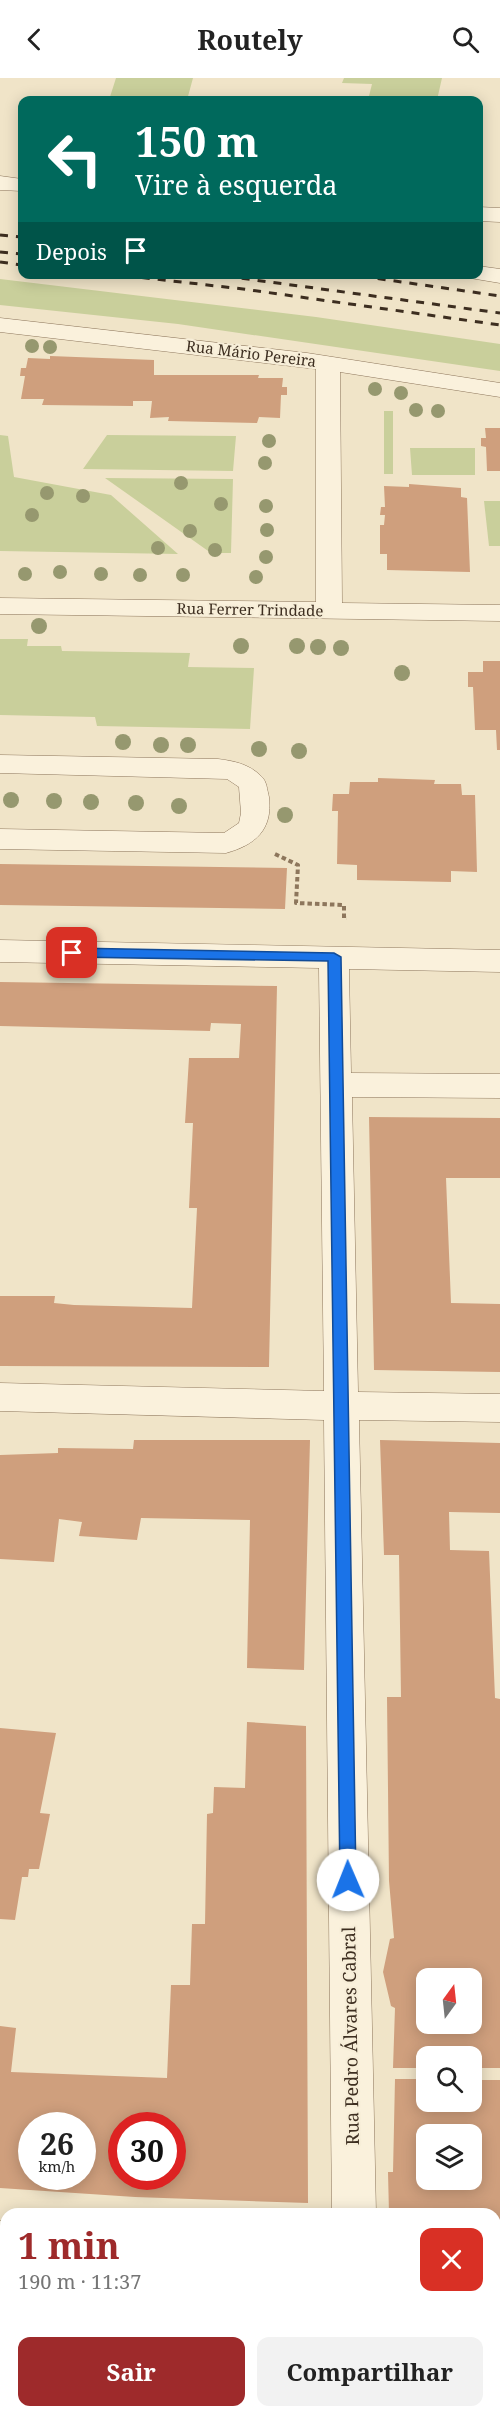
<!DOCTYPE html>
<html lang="pt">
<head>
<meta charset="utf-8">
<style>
  :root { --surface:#fff; --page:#f2f2f2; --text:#222; --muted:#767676; --accent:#9e2a2b }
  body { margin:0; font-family:"Noto Serif",serif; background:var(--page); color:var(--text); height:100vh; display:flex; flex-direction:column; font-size:22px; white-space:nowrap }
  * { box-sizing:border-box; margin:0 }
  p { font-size:20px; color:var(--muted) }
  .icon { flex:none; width:33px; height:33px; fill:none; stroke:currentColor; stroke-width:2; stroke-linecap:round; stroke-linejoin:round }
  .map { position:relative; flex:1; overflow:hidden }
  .panel { position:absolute; left:0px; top:2130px; width:501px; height:210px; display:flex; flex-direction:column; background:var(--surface); border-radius:18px 18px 0 0; box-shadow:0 3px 15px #0003 }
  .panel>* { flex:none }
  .top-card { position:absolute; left:18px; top:18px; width:465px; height:183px; border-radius:12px; box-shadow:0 3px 15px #0003; background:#00695c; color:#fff; overflow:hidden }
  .needle { width:39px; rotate:15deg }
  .fabs { position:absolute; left:416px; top:1890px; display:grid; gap:12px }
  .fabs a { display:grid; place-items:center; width:66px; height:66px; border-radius:12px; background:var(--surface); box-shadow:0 3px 15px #0003; font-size:30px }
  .speed { position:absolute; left:18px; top:2034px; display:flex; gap:12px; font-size:30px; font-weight:700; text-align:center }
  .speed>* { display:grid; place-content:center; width:78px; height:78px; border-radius:50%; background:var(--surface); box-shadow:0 3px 15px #0003; line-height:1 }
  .speed small { font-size:15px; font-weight:400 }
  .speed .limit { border:9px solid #d22; background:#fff; color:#111 }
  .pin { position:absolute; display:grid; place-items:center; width:51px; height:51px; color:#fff; margin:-26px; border-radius:12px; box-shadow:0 3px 9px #0006 }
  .me { position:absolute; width:66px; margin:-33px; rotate:359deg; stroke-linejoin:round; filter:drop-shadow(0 0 4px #0008) }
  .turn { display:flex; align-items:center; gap:21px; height:126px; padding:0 18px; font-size:27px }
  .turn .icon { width:78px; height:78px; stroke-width:2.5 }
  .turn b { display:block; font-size:42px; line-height:51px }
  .then { display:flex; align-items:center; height:57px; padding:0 18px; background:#0003; gap:12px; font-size:22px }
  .round { display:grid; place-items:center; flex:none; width:63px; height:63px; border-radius:12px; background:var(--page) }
  .overview { display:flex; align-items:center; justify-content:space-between; height:102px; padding:0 18px }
  h1 { font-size:36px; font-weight:700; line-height:45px; color:var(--accent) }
  .action { display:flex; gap:12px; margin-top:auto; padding:12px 18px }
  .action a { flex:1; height:69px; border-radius:12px; background:var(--accent); color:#fff; font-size:24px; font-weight:700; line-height:69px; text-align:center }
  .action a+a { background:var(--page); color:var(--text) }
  header { display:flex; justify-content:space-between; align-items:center; height:78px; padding:0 18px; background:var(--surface); font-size:27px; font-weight:700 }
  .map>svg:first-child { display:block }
  .green { fill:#c9cf9b }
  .building { fill:#cf9f7d; fill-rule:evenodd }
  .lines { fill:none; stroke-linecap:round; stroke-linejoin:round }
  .minor-casing { stroke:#8d765c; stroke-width:1 }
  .path { stroke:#8d765c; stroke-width:4; stroke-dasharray:4.5 3; stroke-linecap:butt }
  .minor { fill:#faf1dc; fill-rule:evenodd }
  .rail { stroke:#3d2e20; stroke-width:3; stroke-dasharray:8 8; stroke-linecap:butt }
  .tree { fill:#96986f }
  .route { fill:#1a73e8; stroke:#114b97; stroke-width:1.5 }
  .labels { text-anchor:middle; stroke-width:4.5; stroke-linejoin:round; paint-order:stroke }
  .far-street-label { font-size:15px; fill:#3d2e20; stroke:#f7eed8 }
  .street-label { font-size:18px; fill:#3d2e20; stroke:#f7eed8 }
</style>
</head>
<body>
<header><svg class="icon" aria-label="back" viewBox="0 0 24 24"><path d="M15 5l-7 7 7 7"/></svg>Routely<svg class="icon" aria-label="search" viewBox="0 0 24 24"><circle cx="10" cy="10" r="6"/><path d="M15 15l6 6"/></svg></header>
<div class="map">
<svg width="500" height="2340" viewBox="0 0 500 2340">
  <rect width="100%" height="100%" fill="#f0e4c8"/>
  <!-- green -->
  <path class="green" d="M 116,0 L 193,0 L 187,22 L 109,22 Z
    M 344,0 L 442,0 L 437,22 L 368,22 L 372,6 L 342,5 Z
    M 0,201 L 316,239 L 500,266 L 500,293 L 178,246 L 0,227 Z
    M 384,333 L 393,333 L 393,396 L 384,396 Z
    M 0,357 L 8,358 L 14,399 L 111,417 L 178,476 L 0,473 Z
    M 107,357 L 236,358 L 233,393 L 83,391 Z
    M 410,370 L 475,370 L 475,397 L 412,397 Z
    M 105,400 L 233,401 L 231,475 L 211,475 Z
    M 484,423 L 500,423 L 500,468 L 489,468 Z
    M 0,561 L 28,561 L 27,568 L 61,568 L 62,573 L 190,575 L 188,589 L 254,590 L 250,651 L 97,648 L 95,639 L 0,637 Z"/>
  <!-- building -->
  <path class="building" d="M 50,278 L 154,282 L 154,297 L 259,297 L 258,300 L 283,300 L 282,309 L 287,309 L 287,317 L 281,317 L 280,340 L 259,339 L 257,345 L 168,343 L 169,339 L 150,340 L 152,323 L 133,323 L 133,328 L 42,327 L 44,321 L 21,321 L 25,298 L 20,298 L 21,290 L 26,290 L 28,280 L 50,281 Z
    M 485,350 L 500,350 L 500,393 L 487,393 L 486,369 L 481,368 L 481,360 L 486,360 Z
    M 409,406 L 461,410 L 461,419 L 467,420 L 470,494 L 387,492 L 387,476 L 380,476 L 380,447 L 384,447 L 385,437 L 380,437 L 381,429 L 385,429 L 384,408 L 409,409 Z
    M 483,583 L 500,583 L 500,672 L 497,672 L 496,652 L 475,652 L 473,609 L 468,609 L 468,594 L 483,594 Z
    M 378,700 L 435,702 L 434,706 L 461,706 L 462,717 L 475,717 L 477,794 L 451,793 L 451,804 L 357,802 L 357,787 L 337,786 L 338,733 L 332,733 L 333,716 L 349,716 L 350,704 L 378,704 Z
    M 0,786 L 287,790 L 285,831 L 0,827 Z
    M 0,904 L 277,908 L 269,1289 L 0,1288 L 0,1218 L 55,1218 L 54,1225 L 74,1227 L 192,1230 L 197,1130 L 189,1130 L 193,1045 L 185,1045 L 189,980 L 239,980 L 241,946 L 211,945 L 210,953 L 0,948 Z
    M 369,1039 L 500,1040 L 500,1100 L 446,1100 L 451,1225 L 500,1226 L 500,1294 L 374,1292 Z
    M 134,1362 L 310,1362 L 304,1592 L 247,1590 L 250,1442 L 141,1440 L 137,1462 L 79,1458 L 82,1444 L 59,1441 L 54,1484 L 0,1481 L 0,1377 L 58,1375 L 58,1370 L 133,1371 Z
    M 380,1362 L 500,1365 L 500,1435 L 449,1434 L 450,1472 L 489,1473 L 495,1620 L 500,1621 L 500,1990 L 471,1990 L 471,1978 L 426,1978 L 426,1990 L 393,1990 L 395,1930 L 391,1928 L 383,1894 L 390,1861 L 394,1860 L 389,1803 L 387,1619 L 401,1619 L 399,1477 L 384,1477 ZM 426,1900 L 471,1900 L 471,1946 L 426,1946 Z
    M 247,1644 L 306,1648 L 308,2125 L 135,2119 L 0,2110 L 0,1948 L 16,1950 L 11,1994 L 167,2000 L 171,1907 L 190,1907 L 192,1846 L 205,1846 L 207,1736 L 213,1735 L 214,1709 L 245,1710 ZM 32,2048 L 82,2048 L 82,2098 L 32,2098 ZM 122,2048 L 172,2048 L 172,2098 L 122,2098 Z
    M 0,1650 L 56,1655 L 40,1735 L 50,1736 L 39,1791 L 29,1791 L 28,1799 L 22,1799 L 15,1842 L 0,1841 Z
    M 395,2001 L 426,2001 L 426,2024 L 471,2024 L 471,2002 L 500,2002 L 500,2155 L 495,2155 L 495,2136 L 389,2136 L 388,2094 L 393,2094 ZM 426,2056 L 471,2056 L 471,2102 L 426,2102 Z
    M 0,2214 L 6,2215 L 6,2306 L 0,2306 Z
    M 495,2233 L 500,2233 L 500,2318 L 495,2318 Z
    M 209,2334 L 304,2334 L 305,2340 L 209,2340 Z
    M 404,2334 L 485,2334 L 485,2340 L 404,2340 Z"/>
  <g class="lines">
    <defs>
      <path id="minor" d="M 0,98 L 22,101 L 22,113 L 0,112 Z
        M 478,129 L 500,130 L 500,144 L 478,143 Z
        M 478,188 L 500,191 L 500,205 L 470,200 L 468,196 L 478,196 Z
        M 0,240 L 307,275 L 500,305 L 500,319 L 340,294 L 342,525 L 500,527 L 500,543 L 0,536 L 0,520 L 316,524 L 316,291 L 0,254 Z
        M 0,677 L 218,681 C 234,683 249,686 261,698 C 267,703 267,712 269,719 C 273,752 255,767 226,775 L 0,771 L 0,751 L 224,755 L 239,745 L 241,735 L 239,709 L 227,701 L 0,695 Z
        M 0,862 L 500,872 L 500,894 L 349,891 L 351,995 L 500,996 L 500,1020 L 352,1019 L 358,1314 L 500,1316 L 500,1344 L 359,1342 L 376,2136 L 332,2136 L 324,1342 L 0,1333 L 0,1305 L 324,1313 L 319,890 L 0,884 Z
        M 0,2143 L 6,2143 L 6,2187 L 0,2187 Z
        M 495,2170 L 500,2170 L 500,2214 L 495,2214 Z
        M 331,2334 L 377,2334 L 377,2340 L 331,2340 Z"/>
    </defs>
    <!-- minor casing -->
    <use href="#minor" class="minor-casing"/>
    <!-- path -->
    <path class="path" d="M 275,776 L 298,787 L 296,825 L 344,827 L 344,840 L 347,840"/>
    <!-- minor -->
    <use href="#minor" class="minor"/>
    <!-- rail -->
    <path class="rail" d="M 0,157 L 22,159
      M 0,174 L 22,176
      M 0,184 L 22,187
      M 110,196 L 243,211 L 500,247
      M 210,196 L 500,235
      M 346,196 L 500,218"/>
  </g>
  <!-- trees -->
  <g class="tree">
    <circle cx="32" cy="268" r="7"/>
    <circle cx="50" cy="269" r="7"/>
    <circle cx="375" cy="311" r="7"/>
    <circle cx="401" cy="315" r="7"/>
    <circle cx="416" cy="332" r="7"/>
    <circle cx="438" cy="333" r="7"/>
    <circle cx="269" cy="363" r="7"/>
    <circle cx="265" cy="385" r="7"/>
    <circle cx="181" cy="405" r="7"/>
    <circle cx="47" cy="415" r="7"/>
    <circle cx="83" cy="418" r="7"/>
    <circle cx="221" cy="426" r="7"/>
    <circle cx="266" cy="428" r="7"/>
    <circle cx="32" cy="437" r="7"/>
    <circle cx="267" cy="452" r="7"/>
    <circle cx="190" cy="453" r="7"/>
    <circle cx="158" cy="470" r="7"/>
    <circle cx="215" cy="472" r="7"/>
    <circle cx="266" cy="479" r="7"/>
    <circle cx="60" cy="494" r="7"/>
    <circle cx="25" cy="496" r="7"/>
    <circle cx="101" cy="496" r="7"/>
    <circle cx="140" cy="497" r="7"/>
    <circle cx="183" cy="497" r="7"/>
    <circle cx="256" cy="499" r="7"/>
    <circle cx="39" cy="548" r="8"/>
    <circle cx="241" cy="568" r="8"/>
    <circle cx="297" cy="568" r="8"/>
    <circle cx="318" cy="569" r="8"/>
    <circle cx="341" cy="570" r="8"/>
    <circle cx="402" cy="595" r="8"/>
    <circle cx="123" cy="664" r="8"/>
    <circle cx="161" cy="667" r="8"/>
    <circle cx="188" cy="667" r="8"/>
    <circle cx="259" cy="671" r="8"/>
    <circle cx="299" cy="673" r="8"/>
    <circle cx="11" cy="722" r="8"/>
    <circle cx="54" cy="723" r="8"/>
    <circle cx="91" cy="724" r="8"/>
    <circle cx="136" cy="725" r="8"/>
    <circle cx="179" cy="728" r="8"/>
    <circle cx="285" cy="737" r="8"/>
  </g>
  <!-- route -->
  <path class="route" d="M 72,870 L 334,875 L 341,879 L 356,1802 L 354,1808 L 348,1810 L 342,1808 L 340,1802 L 328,883 L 72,879 L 66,875 Z"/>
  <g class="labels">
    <!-- far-street labels -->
    <g class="far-street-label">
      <text transform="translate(251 276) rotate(7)" y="5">Rua Mário Pereira</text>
      <text transform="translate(250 532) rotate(1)" y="5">Rua Ferrer Trindade</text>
    </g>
    <!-- street labels -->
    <g class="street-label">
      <text transform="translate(351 1958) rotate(-91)" y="6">Rua Pedro Álvares Cabral</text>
    </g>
  </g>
</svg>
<div class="fabs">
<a><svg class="needle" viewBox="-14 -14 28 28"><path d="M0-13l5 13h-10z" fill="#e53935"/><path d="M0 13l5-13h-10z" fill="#767676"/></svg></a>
<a><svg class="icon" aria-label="search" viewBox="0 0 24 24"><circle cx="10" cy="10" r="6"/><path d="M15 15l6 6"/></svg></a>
<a><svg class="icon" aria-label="layers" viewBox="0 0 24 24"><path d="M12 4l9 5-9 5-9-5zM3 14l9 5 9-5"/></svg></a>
</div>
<div class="speed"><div>26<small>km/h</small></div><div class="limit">30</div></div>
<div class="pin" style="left:72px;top:875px;background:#d93025"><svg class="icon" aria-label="arrive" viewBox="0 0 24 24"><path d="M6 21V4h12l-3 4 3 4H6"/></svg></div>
<svg class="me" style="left:348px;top:1802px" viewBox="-20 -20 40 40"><circle r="19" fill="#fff"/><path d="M0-13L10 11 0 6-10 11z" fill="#1a73e8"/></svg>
<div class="top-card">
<div class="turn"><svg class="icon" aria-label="left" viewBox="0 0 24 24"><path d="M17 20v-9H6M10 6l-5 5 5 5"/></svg><div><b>150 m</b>Vire à esquerda</div></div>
<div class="then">Depois<svg class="icon" aria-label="arrive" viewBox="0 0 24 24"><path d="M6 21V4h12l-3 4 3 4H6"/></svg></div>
</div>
<section class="panel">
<div class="overview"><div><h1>1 min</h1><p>190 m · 11:37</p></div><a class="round" style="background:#d93025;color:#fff"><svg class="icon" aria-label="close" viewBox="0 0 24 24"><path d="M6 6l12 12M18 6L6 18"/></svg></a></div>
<div class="action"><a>Sair</a><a>Compartilhar</a></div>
</section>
</div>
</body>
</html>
